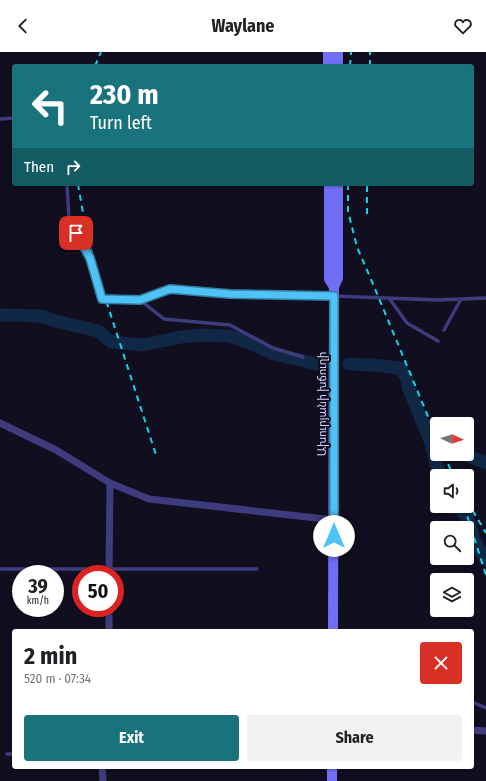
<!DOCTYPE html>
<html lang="en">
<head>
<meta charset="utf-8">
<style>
  :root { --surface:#fff; --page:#f2f2f2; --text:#202124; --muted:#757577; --accent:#18737d }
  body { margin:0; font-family:"Fira Sans Condensed","Noto Sans Armenian",sans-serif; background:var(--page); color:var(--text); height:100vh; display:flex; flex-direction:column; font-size:15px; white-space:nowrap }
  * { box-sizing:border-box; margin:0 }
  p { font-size:13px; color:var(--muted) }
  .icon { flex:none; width:22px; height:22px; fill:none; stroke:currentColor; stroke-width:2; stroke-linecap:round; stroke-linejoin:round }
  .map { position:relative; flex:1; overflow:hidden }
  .drawer { position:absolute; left:12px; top:577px; width:462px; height:140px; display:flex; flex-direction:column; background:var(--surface); border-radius:4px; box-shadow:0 1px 3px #0004 }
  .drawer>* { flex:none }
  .banner { position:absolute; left:12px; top:12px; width:462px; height:122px; border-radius:4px; box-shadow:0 1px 3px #0004; background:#18737d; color:#fff; overflow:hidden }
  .needle { width:26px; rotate:94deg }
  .tools { position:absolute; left:430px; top:365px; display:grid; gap:8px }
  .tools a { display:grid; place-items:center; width:44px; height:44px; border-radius:4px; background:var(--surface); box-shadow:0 1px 3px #0004; font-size:20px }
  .speed { position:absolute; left:12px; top:513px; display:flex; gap:8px; font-size:20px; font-weight:700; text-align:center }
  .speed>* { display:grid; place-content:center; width:52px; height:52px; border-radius:50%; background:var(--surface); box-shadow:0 1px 3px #0004; line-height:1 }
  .speed small { font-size:10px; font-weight:400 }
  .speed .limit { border:6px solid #d22; background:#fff; color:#111 }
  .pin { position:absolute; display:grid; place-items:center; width:34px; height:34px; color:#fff; margin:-17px; border-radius:8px; box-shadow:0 2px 6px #0006 }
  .me { position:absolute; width:44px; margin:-22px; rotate:0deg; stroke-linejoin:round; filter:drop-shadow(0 0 3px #0008) }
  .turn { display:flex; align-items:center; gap:14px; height:84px; padding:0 12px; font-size:18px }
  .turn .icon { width:52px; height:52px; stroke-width:2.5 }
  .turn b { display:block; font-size:28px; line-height:34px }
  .then { display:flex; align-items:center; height:38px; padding:0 12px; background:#0003; gap:8px; font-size:15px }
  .round { display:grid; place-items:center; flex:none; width:42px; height:42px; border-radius:4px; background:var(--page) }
  .summary { display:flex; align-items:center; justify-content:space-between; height:68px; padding:0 12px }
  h1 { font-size:24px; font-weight:700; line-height:30px }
  .button { display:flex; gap:8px; margin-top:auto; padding:8px 12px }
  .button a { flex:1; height:46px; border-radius:4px; background:var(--accent); color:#fff; font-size:16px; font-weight:700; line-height:46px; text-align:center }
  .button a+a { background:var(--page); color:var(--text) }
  header { display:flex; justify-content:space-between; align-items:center; height:52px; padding:0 12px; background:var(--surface); font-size:18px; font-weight:700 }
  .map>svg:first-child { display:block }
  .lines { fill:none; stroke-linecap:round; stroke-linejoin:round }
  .river { stroke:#112746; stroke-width:13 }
  .service { stroke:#3e3c7c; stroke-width:3.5 }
  .minor { stroke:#3e3c7c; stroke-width:7 }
  .secondary { stroke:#6f6ef5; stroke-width:10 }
  .rail { stroke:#0fd7e9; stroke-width:2; stroke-dasharray:6 5; stroke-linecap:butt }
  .route-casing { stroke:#337fa1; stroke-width:10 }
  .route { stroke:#4fc3f7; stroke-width:7 }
  .labels { text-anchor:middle; stroke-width:4; stroke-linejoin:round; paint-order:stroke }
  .street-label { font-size:11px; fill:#d4d0fc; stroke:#110e20 }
</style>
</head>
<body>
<header><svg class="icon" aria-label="back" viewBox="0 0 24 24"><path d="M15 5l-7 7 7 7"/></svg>Waylane<svg class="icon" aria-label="heart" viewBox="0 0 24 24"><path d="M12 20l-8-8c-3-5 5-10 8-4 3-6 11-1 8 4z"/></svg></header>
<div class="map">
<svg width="486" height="729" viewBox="0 0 486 729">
  <rect width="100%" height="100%" fill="#110e20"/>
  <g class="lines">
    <!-- river -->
    <path class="river" d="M 0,263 L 41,264 L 59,270 L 98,279 L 111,290 L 143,293 L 181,285 L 201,283 L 230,284 L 250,291 L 274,302 L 317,312 L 329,312
      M 349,312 L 373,313 L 400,316 L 406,324 L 409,337 L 431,391 L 436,411 L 441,424
      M 463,402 L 486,411
      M 456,454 L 468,466 L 475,490 L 486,508"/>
    <!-- service -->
    <path class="service" d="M 0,67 L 14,66
      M 67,132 L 69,168 L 90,206 L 102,247 L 140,248 L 170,237 L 230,242 L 334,244 L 438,248 L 486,246
      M 389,246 L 407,271 L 438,289
      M 140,248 L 164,267 L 230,273 L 273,296 L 303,305
      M 444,278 L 461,247
      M 0,517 L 257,517
      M 472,650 L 486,656
      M 7,702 L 14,702"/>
    <!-- minor -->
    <path class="minor" d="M 0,371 L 56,398 L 110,431 L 149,447 L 334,468
      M 109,522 L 110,431
      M 109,579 L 109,556
      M 472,678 L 486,679
      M 102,715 L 103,729"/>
    <!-- secondary -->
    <path class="secondary" d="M 328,0 L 328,14
      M 338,0 L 338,14
      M 329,132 L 329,227 L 334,235
      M 333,579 L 334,235 L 338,226 L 338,132
      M 332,729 L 332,715"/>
    <!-- rail -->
    <path class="rail" d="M 95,14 L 101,0
      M 350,14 L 351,0
      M 370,14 L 370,0
      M 78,132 L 87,184 L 104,242 L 156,403
      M 348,132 L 348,159 L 357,195 L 373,232 L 437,386
      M 367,162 L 367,132
      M 444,402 L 453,424
      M 467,449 L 486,481
      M 464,454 L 486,523"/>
  </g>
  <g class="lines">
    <defs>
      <path id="route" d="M 76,181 L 90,206 L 102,247 L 140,248 L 170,237 L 230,242 L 334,244 L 334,484"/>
    </defs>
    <!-- route casing -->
    <use href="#route" class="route-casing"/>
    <!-- route -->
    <use href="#route" class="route"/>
  </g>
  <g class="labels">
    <!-- street labels -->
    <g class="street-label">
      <text transform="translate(322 352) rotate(-90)" y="4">Ախուրյանի խճուղի</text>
    </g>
  </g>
</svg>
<div class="tools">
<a><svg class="needle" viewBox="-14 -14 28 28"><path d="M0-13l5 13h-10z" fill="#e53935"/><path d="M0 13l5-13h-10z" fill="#757577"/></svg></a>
<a><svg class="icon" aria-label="sound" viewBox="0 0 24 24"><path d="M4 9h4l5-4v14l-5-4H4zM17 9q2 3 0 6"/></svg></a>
<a><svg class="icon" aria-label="search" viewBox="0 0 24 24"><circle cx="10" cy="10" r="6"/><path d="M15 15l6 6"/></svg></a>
<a><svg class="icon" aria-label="layers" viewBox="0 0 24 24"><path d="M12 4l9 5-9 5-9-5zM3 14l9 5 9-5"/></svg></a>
</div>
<div class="speed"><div>39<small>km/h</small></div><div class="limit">50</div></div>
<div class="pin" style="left:76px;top:181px;background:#d93025"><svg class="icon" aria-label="arrive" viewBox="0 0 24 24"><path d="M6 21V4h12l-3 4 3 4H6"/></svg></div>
<svg class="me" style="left:334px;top:484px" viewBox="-20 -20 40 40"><circle r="19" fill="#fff"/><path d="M0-13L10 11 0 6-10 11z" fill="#4fc3f7"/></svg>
<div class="banner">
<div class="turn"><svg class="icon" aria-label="left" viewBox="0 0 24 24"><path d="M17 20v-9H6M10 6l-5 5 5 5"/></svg><div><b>230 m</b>Turn left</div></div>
<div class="then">Then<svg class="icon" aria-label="right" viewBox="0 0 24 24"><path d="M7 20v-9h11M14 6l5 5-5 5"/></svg></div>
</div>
<section class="drawer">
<div class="summary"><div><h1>2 min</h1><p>520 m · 07:34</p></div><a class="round" style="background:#d93025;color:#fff"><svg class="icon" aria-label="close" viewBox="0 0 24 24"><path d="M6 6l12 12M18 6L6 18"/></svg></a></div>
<div class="button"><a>Exit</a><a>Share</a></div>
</section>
</div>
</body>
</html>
